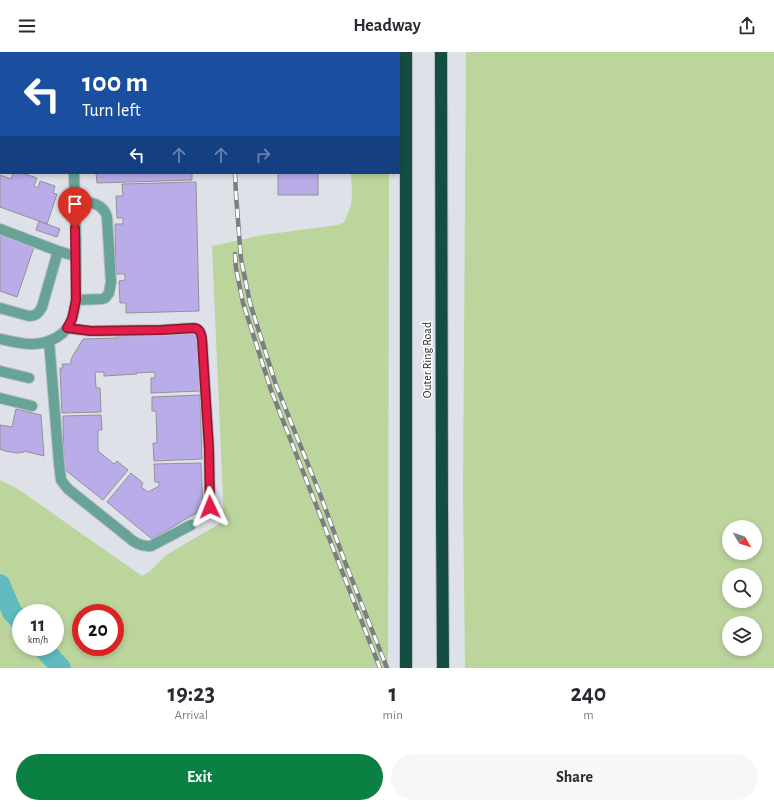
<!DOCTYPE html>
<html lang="en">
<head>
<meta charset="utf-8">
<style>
  :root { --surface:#fff; --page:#f7f7f7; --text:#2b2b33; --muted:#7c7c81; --accent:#0b8043 }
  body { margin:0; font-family:"Alegreya Sans",sans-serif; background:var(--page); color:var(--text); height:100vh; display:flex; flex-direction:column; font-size:15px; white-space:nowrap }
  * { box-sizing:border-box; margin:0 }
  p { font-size:13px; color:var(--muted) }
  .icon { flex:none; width:22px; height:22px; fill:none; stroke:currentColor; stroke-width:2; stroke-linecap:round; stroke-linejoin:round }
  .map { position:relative; height:616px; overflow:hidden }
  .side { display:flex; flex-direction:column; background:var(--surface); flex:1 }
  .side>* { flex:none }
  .guide { position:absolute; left:0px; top:0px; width:400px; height:122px; box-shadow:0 2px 6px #0003; background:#1a4fa0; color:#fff; overflow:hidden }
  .needle { width:26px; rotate:129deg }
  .fabs { position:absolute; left:722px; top:468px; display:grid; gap:8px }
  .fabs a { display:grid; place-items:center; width:40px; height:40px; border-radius:50%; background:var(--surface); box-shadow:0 2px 6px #0003; font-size:20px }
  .speed { position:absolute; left:12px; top:552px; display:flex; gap:8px; font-size:20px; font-weight:700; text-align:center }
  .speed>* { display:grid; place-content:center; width:52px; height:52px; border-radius:50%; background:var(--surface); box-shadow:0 2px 6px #0003; line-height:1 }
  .speed small { font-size:10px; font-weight:400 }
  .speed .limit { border:6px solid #d22; background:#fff; color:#111 }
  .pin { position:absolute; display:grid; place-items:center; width:34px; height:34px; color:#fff; margin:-41px -17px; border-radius:50% 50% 50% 0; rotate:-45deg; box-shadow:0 0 4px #0007 }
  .pin .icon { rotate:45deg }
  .me { position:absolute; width:44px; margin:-22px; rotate:358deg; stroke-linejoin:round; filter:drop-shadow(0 0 3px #0008) }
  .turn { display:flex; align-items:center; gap:14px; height:84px; padding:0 16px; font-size:18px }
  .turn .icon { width:52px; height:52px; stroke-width:2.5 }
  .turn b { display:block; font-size:28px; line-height:34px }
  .lanes { display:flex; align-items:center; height:38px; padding:0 16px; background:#0003; justify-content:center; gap:20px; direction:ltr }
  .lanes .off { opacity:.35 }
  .eta { display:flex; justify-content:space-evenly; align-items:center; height:68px; text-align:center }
  .eta b { font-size:24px; font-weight:600; line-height:28px }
  .cta { display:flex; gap:8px; margin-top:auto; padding:8px 16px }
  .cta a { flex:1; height:46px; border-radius:24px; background:var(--accent); color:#fff; font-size:16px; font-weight:600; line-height:46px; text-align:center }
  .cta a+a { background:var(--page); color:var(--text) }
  header { display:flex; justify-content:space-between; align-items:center; height:52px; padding:0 16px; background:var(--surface); font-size:18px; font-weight:600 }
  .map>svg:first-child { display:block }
  .green { fill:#bcd59d; fill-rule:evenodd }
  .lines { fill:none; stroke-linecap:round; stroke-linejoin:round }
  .river { stroke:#5fbbc0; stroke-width:20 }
  .building { fill:#baace9; stroke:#929197 }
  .minor-casing { stroke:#babdc2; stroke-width:12 }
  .highway-casing { stroke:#babdc2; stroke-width:14 }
  .minor { stroke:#67a497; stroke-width:10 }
  .highway { stroke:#164d43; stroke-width:12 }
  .rail-casing { stroke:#7c7e82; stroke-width:4.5 }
  .rail { stroke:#fff; stroke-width:3; stroke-dasharray:9; stroke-linecap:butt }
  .route-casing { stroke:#92132f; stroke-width:10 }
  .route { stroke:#e11d48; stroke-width:7 }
  .labels { text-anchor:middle; stroke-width:3; stroke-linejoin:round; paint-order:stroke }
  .street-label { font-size:12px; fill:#292a2c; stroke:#fff }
</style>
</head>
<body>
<header><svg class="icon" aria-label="menu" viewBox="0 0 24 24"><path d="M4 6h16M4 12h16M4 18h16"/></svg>Headway<svg class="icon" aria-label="share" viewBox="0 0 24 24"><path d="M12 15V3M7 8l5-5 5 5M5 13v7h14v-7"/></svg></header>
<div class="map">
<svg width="774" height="616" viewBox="0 0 774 616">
  <rect width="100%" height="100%" fill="#dee2e8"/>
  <!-- green -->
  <path class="green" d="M 466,0 L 774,0 L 774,616 L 465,616 L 463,439 ZM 729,475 L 755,475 L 755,501 L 729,501 ZM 729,523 L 755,523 L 755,549 L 729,549 ZM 729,571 L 755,571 L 755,597 L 729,597 Z
    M 351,121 L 389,121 L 388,616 L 0,616 L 0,428 L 18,437 L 142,524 L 149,520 L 166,503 L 224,469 L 212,194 L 263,183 L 337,173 L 344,170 L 351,154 L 352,142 ZM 21,561 L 55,561 L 55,595 L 21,595 ZM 81,561 L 115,561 L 115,595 L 81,595 Z"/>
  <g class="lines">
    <!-- river -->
    <path class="river" d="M 0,532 L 12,560 L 21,570
      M 42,595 L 61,616"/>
  </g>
  <!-- building -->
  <path class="building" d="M 1,53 L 1,114 L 0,117 L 0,56 Z
    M 13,121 L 22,121 L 37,126 L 34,134 L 38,136 L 40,129 L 55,134 L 53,141 L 57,142 L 47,172 L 0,155 L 0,123 L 11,127 Z
    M 96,121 L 192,121 L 192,128 L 97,131 Z
    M 278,121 L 318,121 L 318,143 L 278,143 Z
    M 196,130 L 199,259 L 126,261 L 126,251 L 120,251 L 119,229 L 125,228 L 125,222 L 116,222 L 115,172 L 123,172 L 123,166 L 117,166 L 116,144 L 123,144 L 122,132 Z
    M 39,169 L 60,177 L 57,185 L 36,178 Z
    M 0,180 L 35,192 L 17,245 L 0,239 Z
    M 198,281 L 200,339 L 151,341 L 151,326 L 155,326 L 155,320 L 136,321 L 137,322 L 104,324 L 104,320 L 95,320 L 96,336 L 100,336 L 101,360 L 62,361 L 60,316 L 63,316 L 62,312 L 71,312 L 71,307 L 83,287 L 117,286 L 117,284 Z
    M 200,343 L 202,407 L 154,409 L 153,391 L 157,391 L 156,359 L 152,359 L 152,345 Z
    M 16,357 L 41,363 L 44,404 L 24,399 L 24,400 L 17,401 L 5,399 L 0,397 L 0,373 L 12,375 Z
    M 101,363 L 102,378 L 98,378 L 98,399 L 114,412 L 117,409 L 128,418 L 103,448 L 64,417 L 63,364 Z
    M 201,411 L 203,457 L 152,487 L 107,450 L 131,421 L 143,431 L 141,435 L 148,440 L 159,434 L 159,430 L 155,430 L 154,412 Z"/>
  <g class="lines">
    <defs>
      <path id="minor" d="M 14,1 L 16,0
        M 60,1 L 62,0
        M 139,1 L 145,0
        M 0,9 L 1,9
        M 75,149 C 88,150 103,150 107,165 L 111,230 L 109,241 L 105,246 L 102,247 L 76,248
        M 0,177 L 58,199 L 75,204
        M 0,256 L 29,264 C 36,264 39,261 42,255 L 58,199
        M 67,276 L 91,279 L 161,278 L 194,276 C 200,277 201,281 202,287 L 209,397 L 210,455
        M 0,287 C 11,289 23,293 34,292 C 50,291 67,283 72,267 C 74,261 75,254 76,248 L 76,189 L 74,121
        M 49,289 L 59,411 L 61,428 L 64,432 L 68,437 L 127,484 C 134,491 141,495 151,494 L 191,473
        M 0,319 L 29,326
        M 0,346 L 32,354"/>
      <path id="highway" d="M 441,0 L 442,460 L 443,616
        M 406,616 L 406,0"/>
    </defs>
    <!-- minor casing -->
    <use href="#minor" class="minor-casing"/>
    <!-- highway casing -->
    <use href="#highway" class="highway-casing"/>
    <!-- minor -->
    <use href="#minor" class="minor"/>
    <!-- highway -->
    <use href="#highway" class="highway"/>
    <defs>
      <path id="rail" d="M 219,0 L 220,1
        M 227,0 L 227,1
        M 235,121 L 236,143 L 241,207 L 250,251 L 276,333 L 320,442 L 345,510 L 387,616
        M 235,202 L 236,216 L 243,251 L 271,338 L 380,616"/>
    </defs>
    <!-- rail casing -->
    <use href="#rail" class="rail-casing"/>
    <!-- rail -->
    <use href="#rail" class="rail"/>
  </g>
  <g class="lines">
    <defs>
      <path id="route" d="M 75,176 L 76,248 L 72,267 L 67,276 L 91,279 L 161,278 L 194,276 C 200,277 201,281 202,287 L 209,397 L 210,455"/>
    </defs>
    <!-- route casing -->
    <use href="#route" class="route-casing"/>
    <!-- route -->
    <use href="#route" class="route"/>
  </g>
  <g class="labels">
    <!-- street labels -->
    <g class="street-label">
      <text transform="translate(427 308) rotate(-90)" y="4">Outer Ring Road</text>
    </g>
  </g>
</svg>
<div class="fabs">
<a><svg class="needle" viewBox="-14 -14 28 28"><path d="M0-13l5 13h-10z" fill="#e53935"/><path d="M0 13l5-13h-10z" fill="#7c7c81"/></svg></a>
<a><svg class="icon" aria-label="search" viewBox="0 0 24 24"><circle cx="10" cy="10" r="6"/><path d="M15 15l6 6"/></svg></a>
<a><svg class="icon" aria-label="layers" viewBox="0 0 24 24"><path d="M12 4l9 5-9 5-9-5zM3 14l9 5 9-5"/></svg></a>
</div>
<div class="speed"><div>11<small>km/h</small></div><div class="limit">20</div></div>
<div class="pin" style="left:75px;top:176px;background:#d93025"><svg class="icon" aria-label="arrive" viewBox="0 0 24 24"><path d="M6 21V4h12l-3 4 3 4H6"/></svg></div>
<svg class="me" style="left:210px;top:455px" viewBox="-20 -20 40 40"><path d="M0-17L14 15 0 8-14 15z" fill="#e11d48" stroke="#fff" stroke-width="4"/></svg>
<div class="guide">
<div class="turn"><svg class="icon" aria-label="left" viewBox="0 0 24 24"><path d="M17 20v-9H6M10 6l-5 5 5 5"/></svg><div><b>100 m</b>Turn left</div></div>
<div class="lanes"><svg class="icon" aria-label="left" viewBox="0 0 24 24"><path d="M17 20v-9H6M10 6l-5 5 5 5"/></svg><svg class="icon off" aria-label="ahead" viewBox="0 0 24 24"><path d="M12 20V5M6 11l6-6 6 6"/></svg><svg class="icon off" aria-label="ahead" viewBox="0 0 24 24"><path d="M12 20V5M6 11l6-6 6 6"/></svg><svg class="icon off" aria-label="right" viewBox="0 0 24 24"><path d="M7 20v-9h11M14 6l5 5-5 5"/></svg></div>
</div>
</div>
<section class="side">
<div class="eta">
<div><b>19:23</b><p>Arrival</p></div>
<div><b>1</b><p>min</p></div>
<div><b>240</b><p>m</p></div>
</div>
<div class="cta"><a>Exit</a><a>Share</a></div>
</section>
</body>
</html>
